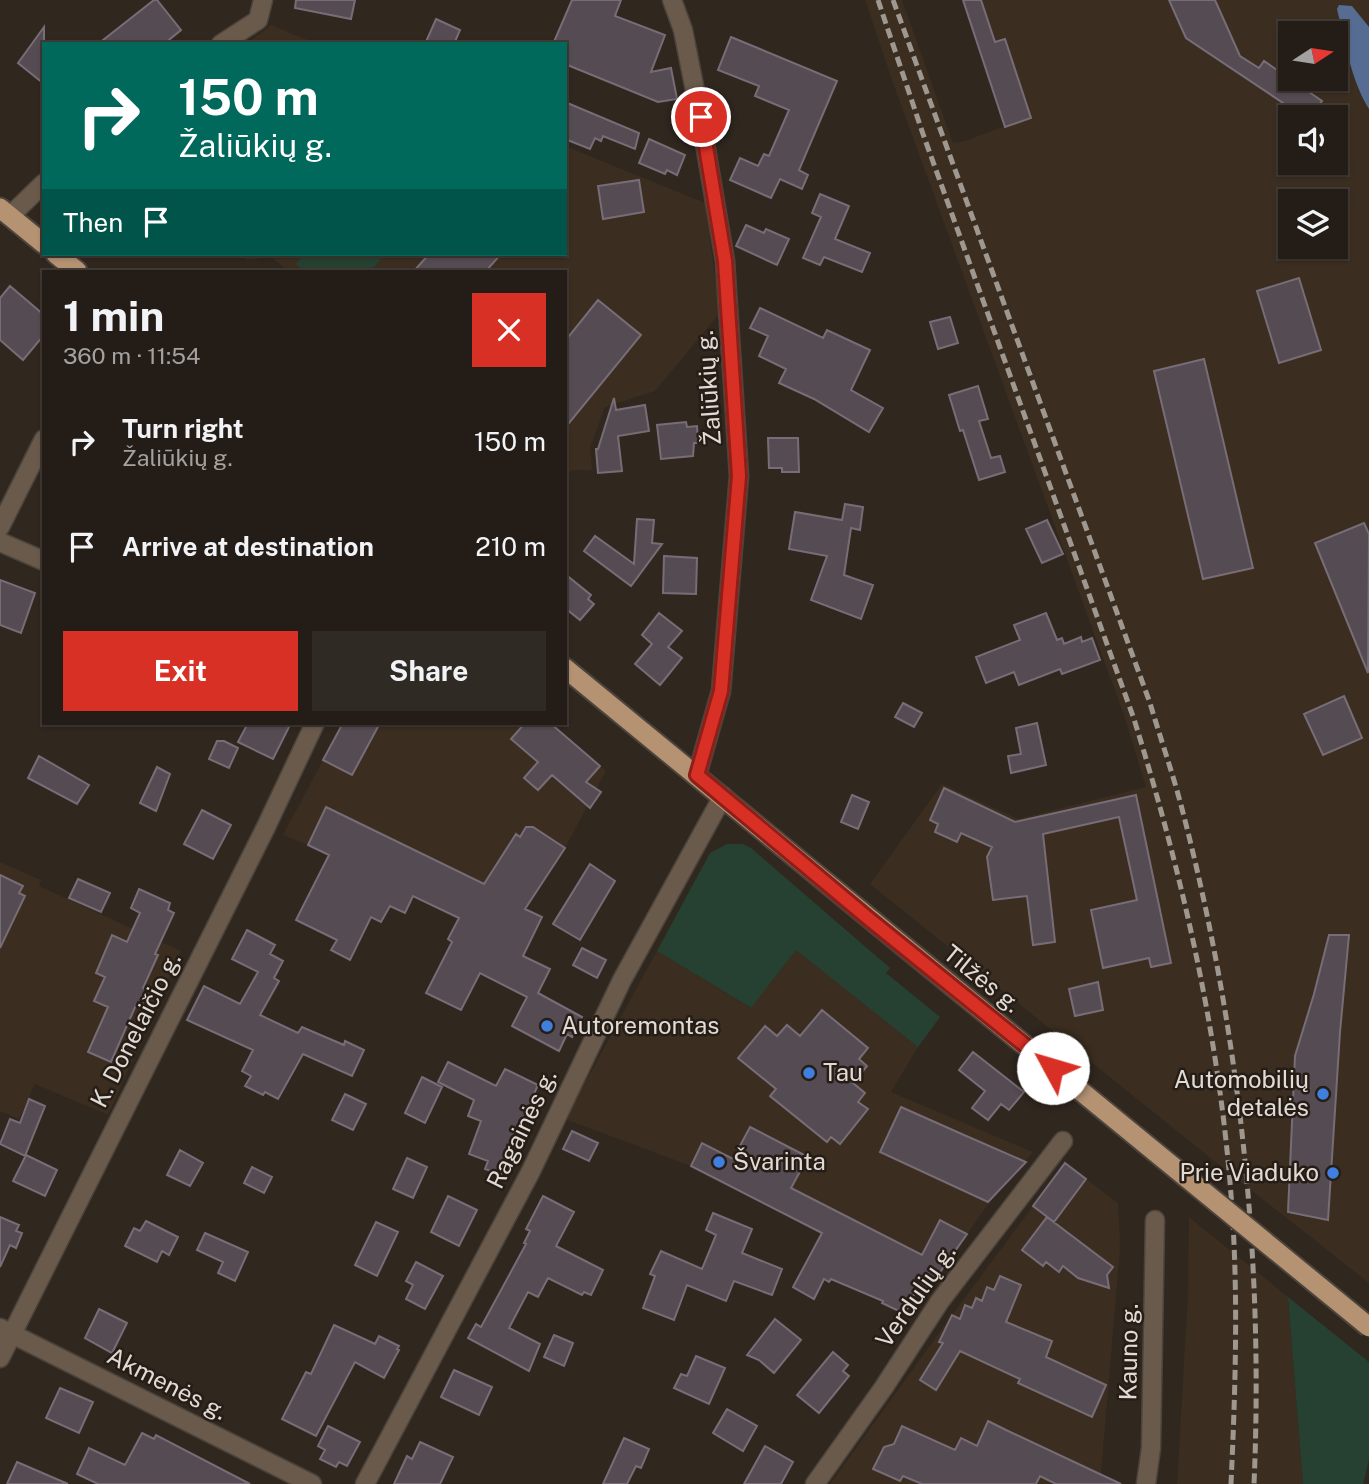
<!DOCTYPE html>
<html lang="en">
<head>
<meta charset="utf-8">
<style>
  :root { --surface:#241d17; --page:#302a24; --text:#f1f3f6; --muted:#a3a2a1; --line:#413b36; --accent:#d93025 }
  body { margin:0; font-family:"Public Sans",sans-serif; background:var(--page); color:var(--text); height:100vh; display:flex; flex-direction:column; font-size:26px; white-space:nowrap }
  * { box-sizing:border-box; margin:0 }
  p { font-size:23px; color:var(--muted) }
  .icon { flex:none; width:38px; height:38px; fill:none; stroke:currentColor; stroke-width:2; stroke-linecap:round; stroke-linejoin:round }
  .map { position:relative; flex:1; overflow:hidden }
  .side { position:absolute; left:42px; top:270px; width:525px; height:455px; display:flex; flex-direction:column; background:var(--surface); border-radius:0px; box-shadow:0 2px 5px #0004,0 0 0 2px var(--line) }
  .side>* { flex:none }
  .banner { position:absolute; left:42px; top:42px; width:525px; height:214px; border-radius:0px; box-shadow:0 2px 5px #0004,0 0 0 2px var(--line); background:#00695c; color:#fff; overflow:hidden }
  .needle { width:46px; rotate:78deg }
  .fabs { position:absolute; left:1278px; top:21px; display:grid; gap:14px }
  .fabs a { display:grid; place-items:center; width:70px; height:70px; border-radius:0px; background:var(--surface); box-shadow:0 2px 5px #0004,0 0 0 2px var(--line); font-size:35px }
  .pin { position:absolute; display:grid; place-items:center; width:60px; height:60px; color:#fff; margin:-30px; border:4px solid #fff; border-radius:50%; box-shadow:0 2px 7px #0007 }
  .me { position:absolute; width:77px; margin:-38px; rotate:309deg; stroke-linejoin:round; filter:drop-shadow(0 0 5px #0008) }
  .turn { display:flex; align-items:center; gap:24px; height:147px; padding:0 21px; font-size:32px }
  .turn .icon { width:91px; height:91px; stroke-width:2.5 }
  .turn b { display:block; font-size:49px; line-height:60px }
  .then { display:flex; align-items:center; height:66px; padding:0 21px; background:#0003; gap:14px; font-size:26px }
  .round { display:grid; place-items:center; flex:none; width:74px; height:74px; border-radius:0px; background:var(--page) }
  .overview { display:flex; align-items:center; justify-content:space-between; height:119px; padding:0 21px }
  h1 { font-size:42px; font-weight:700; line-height:52px }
  .action { display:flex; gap:14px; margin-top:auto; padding:14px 21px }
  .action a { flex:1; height:80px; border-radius:0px; background:var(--accent); color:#fff; font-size:28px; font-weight:700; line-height:80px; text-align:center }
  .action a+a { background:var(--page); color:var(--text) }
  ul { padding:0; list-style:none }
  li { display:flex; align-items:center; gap:21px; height:105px; padding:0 21px }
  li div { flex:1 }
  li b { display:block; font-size:26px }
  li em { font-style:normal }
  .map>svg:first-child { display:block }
  .built { fill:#3b2e20; fill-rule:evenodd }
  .green { fill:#264131 }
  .water { fill:#566c92 }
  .building { fill:#554b53; stroke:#786d76; stroke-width:2 }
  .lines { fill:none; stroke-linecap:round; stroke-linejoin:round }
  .minor-casing { stroke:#4c443c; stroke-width:21 }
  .trunk-casing { stroke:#4c443c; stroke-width:23 }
  .minor { stroke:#695a4c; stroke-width:18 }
  .trunk { stroke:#b49272; stroke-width:19 }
  .rail { stroke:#9f9891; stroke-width:5; stroke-dasharray:10 5; stroke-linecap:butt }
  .trunk-bridge-casing { stroke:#4c443c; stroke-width:23; stroke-linecap:butt }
  .trunk-bridge { stroke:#b49272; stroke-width:19 }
  .route-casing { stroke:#8d1f18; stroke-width:18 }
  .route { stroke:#d93025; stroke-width:12 }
  .shop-dot { fill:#3f7fe0; stroke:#261e16; stroke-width:2.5 }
  .labels { text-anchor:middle; stroke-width:5; stroke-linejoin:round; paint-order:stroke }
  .street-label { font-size:24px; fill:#e1dbd5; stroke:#261e16 }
  .poi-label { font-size:24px; fill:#e1dbd5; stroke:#261e16; text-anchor:start }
</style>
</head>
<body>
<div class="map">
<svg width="1369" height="1484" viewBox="0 0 1369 1484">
  <rect width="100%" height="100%" fill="#30271f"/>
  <!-- built -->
  <path class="built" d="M 865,0 L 902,0 L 953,143 L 965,141 L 1005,126 L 963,0 L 1369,0 L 1369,1283 L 1208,1156 L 870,884 L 942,784 L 1018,819 L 1146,787 L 1125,718 L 893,83 ZM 1290,33 L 1335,33 L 1335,79 L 1290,79 ZM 1290,117 L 1335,117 L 1335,163 L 1290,163 ZM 1290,201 L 1335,201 L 1335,247 L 1290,247 Z
    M 271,25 L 317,44 L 246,44 Z
    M 565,146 L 705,203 L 720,313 L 655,391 L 605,407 L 590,448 L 592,470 L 572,470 L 565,477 L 565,271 L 289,271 L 271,257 L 247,260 L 239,254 L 565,254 Z
    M 343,723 L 550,723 L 606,771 L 565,848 L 506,938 L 471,924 L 308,845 L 283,835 Z
    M 0,862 L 41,880 L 39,886 L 181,951 L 108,1115 L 35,1084 L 19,1119 L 0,1111 Z
    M 796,950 L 918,1047 L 891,1092 L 1033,1152 L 989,1203 L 929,1288 L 691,1166 L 565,1119 L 657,951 L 750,1008 Z
    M 1065,1163 L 1118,1203 L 1120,1249 L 1100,1484 L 830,1484 L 952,1315 Z
    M 1189,1217 L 1288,1297 L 1303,1484 L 1177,1484 L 1188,1295 Z"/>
  <!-- green -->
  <path class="green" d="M 304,254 L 385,254 L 371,271 L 305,271 L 296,264 Z
    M 727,844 L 743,844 L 751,848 L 890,968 L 886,973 L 940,1017 L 918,1047 L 796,950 L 751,1008 L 657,951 L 710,853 Z
    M 1288,1297 L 1369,1362 L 1369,1460 L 1363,1484 L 1303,1484 Z"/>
  <!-- water -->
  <path class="water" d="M 1339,5 L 1352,6 L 1369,27 L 1369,109 C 1351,80 1345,42 1337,9 Z"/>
  <!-- building -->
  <path class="building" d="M 154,0 L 157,0 L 181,30 L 164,44 L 98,44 Z
    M 296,0 L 355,0 L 351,19 L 295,8 Z
    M 572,0 L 621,0 L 615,16 L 665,35 L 651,72 L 671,68 L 677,99 L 658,102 L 565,64 L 565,44 L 553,44 Z
    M 963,0 L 981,0 L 995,42 L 1005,39 L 1031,118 L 1005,127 Z
    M 1169,0 L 1215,0 L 1240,56 L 1259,68 L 1264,61 L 1322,101 L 1311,117 L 1304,117 L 1186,38 Z
    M 436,19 L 460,30 L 454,44 L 425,44 Z
    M 44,27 L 44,84 L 18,63 Z
    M 731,37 L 837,81 L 799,170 L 808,175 L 802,189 L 780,179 L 771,198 L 730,180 L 740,158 L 758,166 L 764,154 L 769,156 L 789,110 L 755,96 L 759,86 L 718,70 Z
    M 565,102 L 639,133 L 635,149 L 603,136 L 601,141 L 595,138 L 590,149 L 565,139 Z
    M 649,139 L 685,155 L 677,175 L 667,170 L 665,174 L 639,163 Z
    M 639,180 L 644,212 L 603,219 L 598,186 Z
    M 820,194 L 849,206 L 835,239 L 870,253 L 862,272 L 824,257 L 820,265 L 803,258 L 821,217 L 812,213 Z
    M 746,225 L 764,233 L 766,229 L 789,239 L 777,265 L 736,246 Z
    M 429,254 L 501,254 L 486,271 L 414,271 Z
    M 1299,278 L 1321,350 L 1279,363 L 1257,291 Z
    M 10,286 L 44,315 L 44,335 L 23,360 L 0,340 L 0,298 Z
    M 598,300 L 641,335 L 565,428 L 565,341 Z
    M 760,308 L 823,338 L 827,330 L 870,350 L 851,390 L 883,408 L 869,432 L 814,399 L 779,383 L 786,369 L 759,356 L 768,336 L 750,328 Z
    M 950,317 L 958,343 L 938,349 L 930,322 Z
    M 1204,359 L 1253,568 L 1203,579 L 1154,371 Z
    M 978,386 L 988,419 L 979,421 L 991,458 L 1000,456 L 1005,472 L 979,480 L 963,430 L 960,431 L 949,395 Z
    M 614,398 L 616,410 L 645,405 L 649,431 L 618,436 L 622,471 L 598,473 L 596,449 L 598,449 Z
    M 686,422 L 687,427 L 697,426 L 698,443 L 694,443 L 693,456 L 661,459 L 657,425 Z
    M 768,438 L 798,438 L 799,472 L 782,472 L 782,468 L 769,468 Z
    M 845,504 L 863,507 L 860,530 L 851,528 L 844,575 L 873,585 L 861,619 L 811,600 L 827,556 L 789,549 L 795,512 L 842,520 Z
    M 637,519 L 654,520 L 652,543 L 662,544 L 631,586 L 584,551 L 595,536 L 634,564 Z
    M 1047,520 L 1063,554 L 1042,563 L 1026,529 Z
    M 1364,523 L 1369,534 L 1368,673 L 1315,543 Z
    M 664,556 L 697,558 L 696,594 L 663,593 Z
    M 565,574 L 591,595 L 588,599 L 594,604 L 580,620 L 565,608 Z
    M 0,580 L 35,593 L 21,633 L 0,625 Z
    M 659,613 L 682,631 L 668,647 L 682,658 L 660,685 L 635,664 L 652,644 L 642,635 Z
    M 1046,613 L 1057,640 L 1062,638 L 1064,644 L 1081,637 L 1082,642 L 1092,638 L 1100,660 L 1062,674 L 1060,669 L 1019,685 L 1014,672 L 986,683 L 976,657 L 1020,640 L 1014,625 Z
    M 1344,696 L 1362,738 L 1323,755 L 1304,714 Z
    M 903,703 L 922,713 L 914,727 L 895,717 Z
    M 248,723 L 291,723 L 273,759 L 238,742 Z
    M 343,723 L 380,723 L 352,775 L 323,760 Z
    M 525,723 L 550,723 L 600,766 L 586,782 L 601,792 L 590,808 L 552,775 L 538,790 L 524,778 L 538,762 L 511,739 Z
    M 1037,723 L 1046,765 L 1011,773 L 1008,756 L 1021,754 L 1016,728 Z
    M 217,741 L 224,741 L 238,748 L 229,768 L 209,759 Z
    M 39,756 L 89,785 L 77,804 L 28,778 Z
    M 157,767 L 170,774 L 156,811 L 140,803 Z
    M 944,788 L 1015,822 L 1136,795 L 1171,963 L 1151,967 L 1149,958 L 1103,968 L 1091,910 L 1137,900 L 1119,817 L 1043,834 L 1055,942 L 1033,945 L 1027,896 L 993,900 L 987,857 L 992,847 L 961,833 L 957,842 L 935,832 L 938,824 L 930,820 Z
    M 852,795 L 869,802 L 858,829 L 841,822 Z
    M 326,807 L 484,884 L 516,834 L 520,837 L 526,827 L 533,827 L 565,848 L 525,909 L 542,917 L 523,956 L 550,969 L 538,993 L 582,1017 L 572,1037 L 567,1034 L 559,1051 L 512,1026 L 527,997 L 480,973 L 461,1010 L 426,993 L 452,942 L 448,939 L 459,918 L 413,896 L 405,913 L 390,906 L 381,922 L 371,917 L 350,960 L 331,950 L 337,940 L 296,920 L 329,855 L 308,845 Z
    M 202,810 L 231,825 L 213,859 L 184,844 Z
    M 590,864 L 615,881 L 580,940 L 553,924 Z
    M 0,875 L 23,886 L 19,893 L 25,896 L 0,948 Z
    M 78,879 L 110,893 L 101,912 L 69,898 Z
    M 139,889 L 170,903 L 168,910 L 174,913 L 155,954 L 158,955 L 143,988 L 153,993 L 146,1010 L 136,1005 L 111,1062 L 88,1052 L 108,1007 L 94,1001 L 105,977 L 96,973 L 112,935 L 127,942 L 140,913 L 131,908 Z
    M 247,930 L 275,945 L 270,954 L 283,961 L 274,978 L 279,981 L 260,1015 L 298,1033 L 302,1027 L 344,1045 L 345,1041 L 364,1050 L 352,1076 L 303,1054 L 278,1099 L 265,1092 L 263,1095 L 245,1086 L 251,1076 L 242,1071 L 253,1050 L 187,1020 L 204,986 L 240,1004 L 258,972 L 232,959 Z
    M 1329,935 L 1349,935 L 1340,1032 L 1328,1220 L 1288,1212 L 1295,1056 L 1314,994 Z
    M 582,948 L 606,960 L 597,978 L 573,965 Z
    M 1098,982 L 1103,1010 L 1075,1016 L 1069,989 Z
    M 822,1010 L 868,1048 L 859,1059 L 867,1066 L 853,1083 L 865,1093 L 858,1102 L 868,1109 L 840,1144 L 831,1137 L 827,1142 L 770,1096 L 776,1089 L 738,1058 L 765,1026 L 777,1036 L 787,1025 L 800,1036 Z
    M 973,1052 L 1024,1092 L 1009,1110 L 1001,1104 L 988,1120 L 972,1108 L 985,1091 L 959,1070 Z
    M 448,1062 L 496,1086 L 505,1069 L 538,1085 L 534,1094 L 541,1098 L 533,1114 L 528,1111 L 511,1145 L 515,1146 L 506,1169 L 503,1168 L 501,1175 L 485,1169 L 488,1161 L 469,1154 L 481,1121 L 468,1116 L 474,1100 L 438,1082 Z
    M 422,1077 L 442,1087 L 425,1123 L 405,1113 Z
    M 345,1094 L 366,1104 L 353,1130 L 332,1120 Z
    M 29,1099 L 45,1106 L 25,1156 L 0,1144 L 10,1119 L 20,1123 Z
    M 901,1107 L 964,1135 L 1026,1162 L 988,1202 L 880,1152 Z
    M 750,1127 L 808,1157 L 791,1188 L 922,1255 L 940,1220 L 967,1234 L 929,1288 L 919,1284 L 905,1314 L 882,1303 L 883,1301 L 831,1279 L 829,1282 L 824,1279 L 814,1299 L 793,1287 L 822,1233 L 691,1166 L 702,1143 L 733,1159 Z
    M 572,1131 L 598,1143 L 589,1161 L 563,1149 Z
    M 180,1150 L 203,1163 L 190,1186 L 167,1175 Z
    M 26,1155 L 57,1170 L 45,1196 L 13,1181 Z
    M 407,1158 L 427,1167 L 413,1198 L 393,1189 Z
    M 1065,1163 L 1086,1179 L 1054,1222 L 1033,1206 Z
    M 252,1167 L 272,1177 L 264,1193 L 244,1183 Z
    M 448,1196 L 477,1210 L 459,1246 L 431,1232 Z
    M 543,1196 L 574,1212 L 556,1246 L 603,1270 L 591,1295 L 584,1292 L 582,1295 L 548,1278 L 538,1297 L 528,1292 L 509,1328 L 540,1344 L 529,1371 L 468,1338 L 476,1324 L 481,1327 L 526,1244 L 524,1243 L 530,1231 L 526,1229 Z
    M 713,1213 L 752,1229 L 742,1253 L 782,1269 L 772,1295 L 734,1281 L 726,1301 L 687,1285 L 674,1320 L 643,1308 L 655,1276 L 650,1274 L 661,1251 L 702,1269 L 716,1235 L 706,1230 Z
    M 0,1217 L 19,1225 L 16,1231 L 22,1233 L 16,1248 L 10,1245 L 0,1267 Z
    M 1047,1217 L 1113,1267 L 1107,1275 L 1109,1288 L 1078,1278 L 1063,1266 L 1059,1272 L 1046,1262 L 1043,1266 L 1022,1250 Z
    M 146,1221 L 178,1237 L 169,1255 L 162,1251 L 157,1262 L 125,1246 L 134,1228 L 140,1231 Z
    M 376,1222 L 398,1232 L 377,1276 L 355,1265 Z
    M 205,1233 L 248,1252 L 235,1281 L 218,1273 L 223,1262 L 197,1250 Z
    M 416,1262 L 443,1276 L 425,1309 L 406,1299 L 413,1285 L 406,1281 Z
    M 1000,1276 L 1021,1285 L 1006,1322 L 1052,1341 L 1046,1357 L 1106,1385 L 1092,1417 L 1018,1383 L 1020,1379 L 960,1351 L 936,1390 L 920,1380 L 943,1343 L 939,1342 L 952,1315 L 960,1319 L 965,1305 L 972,1308 L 976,1298 L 982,1301 L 987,1287 L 994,1290 Z
    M 99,1309 L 127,1323 L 112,1353 L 85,1338 Z
    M 775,1319 L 801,1340 L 774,1373 L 759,1360 L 747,1355 Z
    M 334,1325 L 375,1344 L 379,1336 L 399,1346 L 397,1349 L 399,1350 L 384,1378 L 355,1362 L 316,1436 L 282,1419 L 306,1372 L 311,1374 Z
    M 554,1335 L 573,1343 L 564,1366 L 544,1357 Z
    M 833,1352 L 848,1365 L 843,1371 L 849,1376 L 819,1413 L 797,1395 Z
    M 696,1356 L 725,1368 L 709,1404 L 674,1388 L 681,1374 L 687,1376 Z
    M 454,1370 L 492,1387 L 479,1415 L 441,1397 Z
    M 60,1388 L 93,1402 L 79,1433 L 46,1418 Z
    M 727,1409 L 757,1426 L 743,1451 L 713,1433 Z
    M 988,1421 L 1006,1430 L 1121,1484 L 1056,1484 L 1040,1476 L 1036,1484 L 922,1484 L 903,1476 L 900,1481 L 873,1469 L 884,1447 L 894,1444 L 902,1426 L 955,1450 L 961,1438 L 977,1446 Z
    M 328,1426 L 360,1442 L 347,1466 L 339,1462 L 336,1467 L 320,1459 L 325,1450 L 318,1446 Z
    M 142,1433 L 154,1439 L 156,1435 L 250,1484 L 98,1484 L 77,1474 L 89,1448 L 125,1465 Z
    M 624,1438 L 649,1449 L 641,1468 L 636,1466 L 627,1484 L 603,1484 Z
    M 420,1442 L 453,1457 L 440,1484 L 394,1484 L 407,1456 L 412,1459 Z
    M 765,1446 L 793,1462 L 781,1484 L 744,1484 Z
    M 17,1462 L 68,1484 L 7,1484 Z"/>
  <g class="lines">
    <defs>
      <path id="minor" d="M 672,0 L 683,30 L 702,126 L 725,261 L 739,476 L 721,691 L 697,775
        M 221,44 L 258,20 L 263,0
        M 10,216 L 44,183
        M 0,527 L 44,439
        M 0,542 L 44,561
        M 0,1328 L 312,1484
        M 0,1358 L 265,829 L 315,723
        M 365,1484 L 531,1171 L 622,980 L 723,796
        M 815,1484 L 884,1387 L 940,1301 L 1063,1141
        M 1146,1484 L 1151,1448 L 1155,1220"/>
      <path id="trunk" d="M 0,208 L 44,244
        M 56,254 L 77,271
        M 565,668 L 906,948"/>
    </defs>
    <!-- minor casing -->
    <use href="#minor" class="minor-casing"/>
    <!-- trunk casing -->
    <use href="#trunk" class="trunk-casing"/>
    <!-- minor -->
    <use href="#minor" class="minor"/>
    <!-- trunk -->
    <use href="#trunk" class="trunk"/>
    <!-- rail -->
    <path class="rail" d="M 878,0 L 923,134 L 1134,719 C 1185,883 1223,1052 1233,1224 C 1238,1310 1235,1398 1231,1484
      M 893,0 L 1150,703 C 1160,737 1172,771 1181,805 C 1239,1026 1264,1256 1254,1484"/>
    <defs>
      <path id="trunk-bridge" d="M 906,948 L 1369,1327"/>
    </defs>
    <!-- trunk-bridge casing -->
    <use href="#trunk-bridge" class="trunk-bridge-casing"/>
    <!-- trunk-bridge -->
    <use href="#trunk-bridge" class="trunk-bridge"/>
  </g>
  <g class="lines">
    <defs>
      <path id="route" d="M 701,117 L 725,261 L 739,476 L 721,691 L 697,775 L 869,919 L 1053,1068"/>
    </defs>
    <!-- route casing -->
    <use href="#route" class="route-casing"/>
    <!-- route -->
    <use href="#route" class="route"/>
  </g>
  <!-- markers -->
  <g class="shop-dot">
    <circle cx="547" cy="1026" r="7"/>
    <circle cx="809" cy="1073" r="7"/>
    <circle cx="1323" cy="1094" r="7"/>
    <circle cx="719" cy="1162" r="7"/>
    <circle cx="1333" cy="1173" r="7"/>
  </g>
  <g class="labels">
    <!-- street labels -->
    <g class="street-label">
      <text transform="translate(709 388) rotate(-94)" y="8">Žaliūkių g.</text>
      <text transform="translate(982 979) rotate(39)" y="8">Tilžės g.</text>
      <text transform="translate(136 1030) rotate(-63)" y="8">K. Donelaičio g.</text>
      <text transform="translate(522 1129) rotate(-64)" y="8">Ragainės g.</text>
      <text transform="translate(916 1296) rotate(-55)" y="8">Verdulių g.</text>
      <text transform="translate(1129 1352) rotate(-89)" y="8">Kauno g.</text>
      <text transform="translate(167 1384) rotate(27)" y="8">Akmenės g.</text>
    </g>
    <!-- poi labels -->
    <g class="poi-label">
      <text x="561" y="1034">Autoremontas</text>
      <text x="823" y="1081">Tau</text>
      <text x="1309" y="1088" text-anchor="end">Automobilių<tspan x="1309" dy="28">detalės</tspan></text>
      <text x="733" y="1170">Švarinta</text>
      <text x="1319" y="1181" text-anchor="end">Prie Viaduko</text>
    </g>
  </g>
</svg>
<div class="fabs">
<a><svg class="needle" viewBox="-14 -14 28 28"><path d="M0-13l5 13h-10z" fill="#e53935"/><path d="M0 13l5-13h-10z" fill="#a3a2a1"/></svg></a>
<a><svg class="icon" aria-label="sound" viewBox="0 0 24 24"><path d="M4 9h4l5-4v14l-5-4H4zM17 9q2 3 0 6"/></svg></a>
<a><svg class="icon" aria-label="layers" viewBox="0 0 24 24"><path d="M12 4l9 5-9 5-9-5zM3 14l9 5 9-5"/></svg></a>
</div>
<div class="pin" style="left:701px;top:117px;background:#d93025"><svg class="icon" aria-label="arrive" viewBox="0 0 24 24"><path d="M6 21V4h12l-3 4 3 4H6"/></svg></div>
<svg class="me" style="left:1053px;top:1068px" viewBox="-20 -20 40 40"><circle r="19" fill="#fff"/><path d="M0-13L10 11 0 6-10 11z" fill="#d93025"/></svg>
<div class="banner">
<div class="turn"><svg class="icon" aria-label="right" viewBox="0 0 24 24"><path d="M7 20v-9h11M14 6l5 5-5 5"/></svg><div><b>150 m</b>Žaliūkių g.</div></div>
<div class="then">Then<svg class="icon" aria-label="arrive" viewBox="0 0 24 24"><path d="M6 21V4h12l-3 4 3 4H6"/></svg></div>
</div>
<section class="side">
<div class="overview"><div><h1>1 min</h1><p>360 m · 11:54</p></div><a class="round" style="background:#d93025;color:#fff"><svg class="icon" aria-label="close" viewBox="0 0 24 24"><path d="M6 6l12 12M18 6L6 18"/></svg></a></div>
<ul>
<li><svg class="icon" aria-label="right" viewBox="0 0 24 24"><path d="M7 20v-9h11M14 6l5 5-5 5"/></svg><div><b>Turn right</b><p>Žaliūkių g.</p></div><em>150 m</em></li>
<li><svg class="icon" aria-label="arrive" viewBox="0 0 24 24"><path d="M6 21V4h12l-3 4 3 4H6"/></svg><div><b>Arrive at destination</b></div><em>210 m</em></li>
</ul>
<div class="action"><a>Exit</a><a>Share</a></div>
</section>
</div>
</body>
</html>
